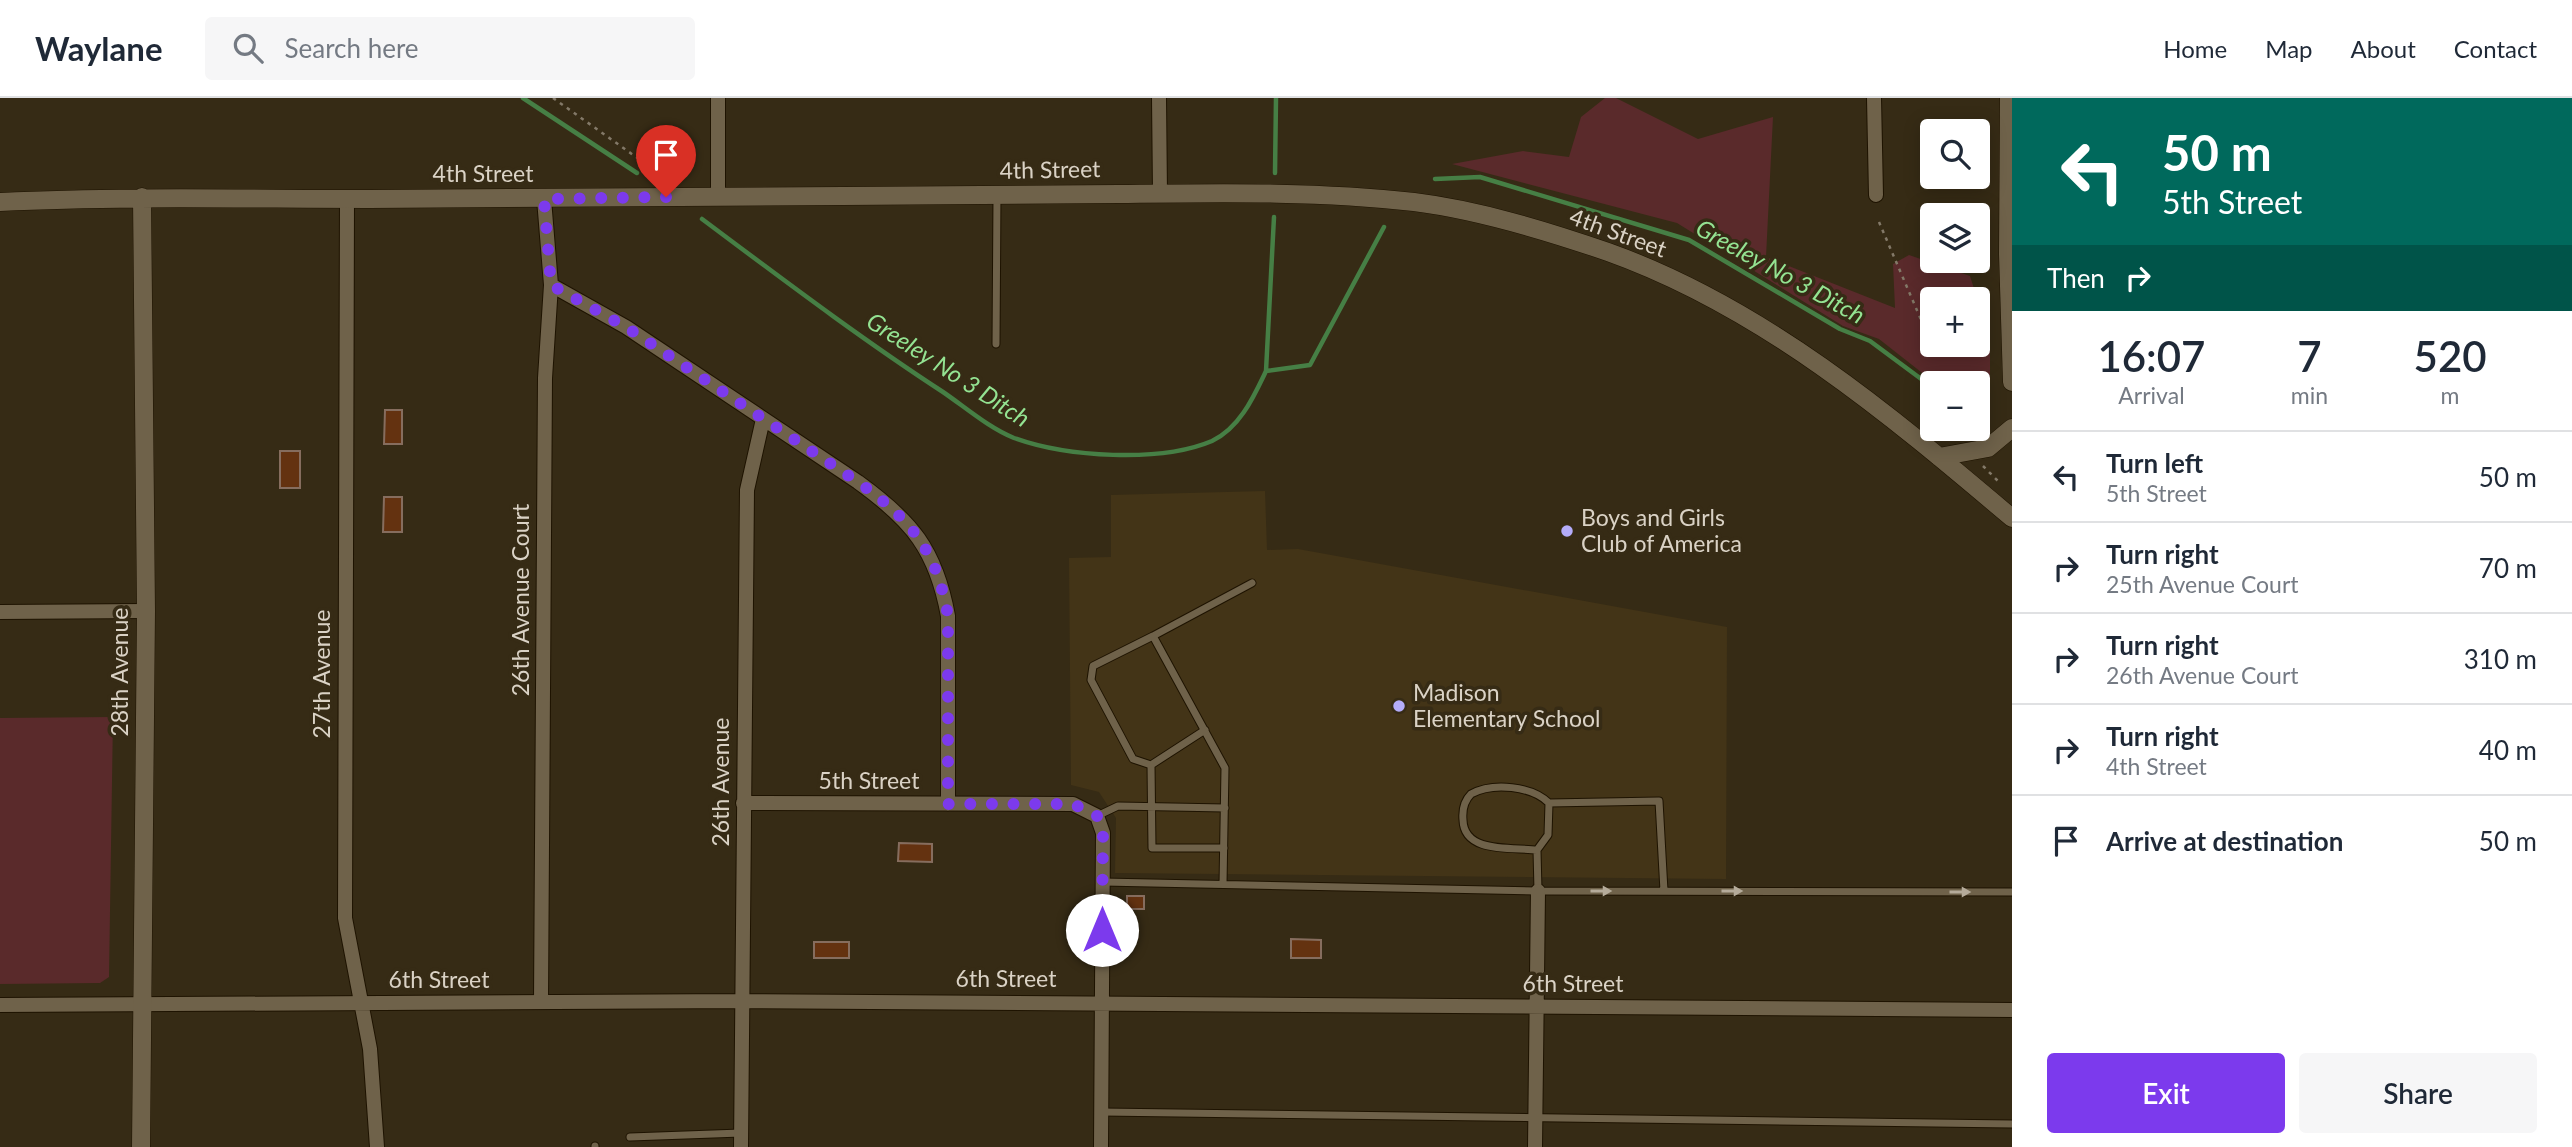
<!DOCTYPE html>
<html lang="en">
<head>
<meta charset="utf-8">
<style>
  :root { --surface:#fff; --page:#f6f6f7; --text:#1f2937; --muted:#747a83; --line:#e0e1e3; --accent:#7c3aed }
  body { margin:0; font-family:Lato,sans-serif; background:var(--page); color:var(--text); height:100vh; display:flex; flex-direction:column; font-size:26px; white-space:nowrap }
  * { box-sizing:border-box; margin:0 }
  p { font-size:23px; color:var(--muted) }
  .icon { flex:none; width:38px; height:38px; fill:none; stroke:currentColor; stroke-width:2; stroke-linecap:round; stroke-linejoin:round }
  .map { position:relative; flex:1; overflow:hidden }
  .panel { display:flex; flex-direction:column; background:var(--surface); width:560px }
  .panel>* { flex:none }
  .top-card { background:#00695c; color:#fff; overflow:hidden }
  .buttons { position:absolute; left:1920px; top:21px; display:grid; gap:14px }
  .buttons a { display:grid; place-items:center; width:70px; height:70px; border-radius:7px; background:var(--surface); box-shadow:0 4px 18px #0003; font-size:35px }
  .pin { position:absolute; display:grid; place-items:center; width:60px; height:60px; color:#fff; margin:-72px -30px; border-radius:50% 50% 50% 0; rotate:-45deg; box-shadow:0 0 7px #0007 }
  .pin .icon { rotate:45deg }
  .me { position:absolute; width:77px; margin:-38px; rotate:0deg; stroke-linejoin:round; filter:drop-shadow(0 0 5px #0008) }
  .turn { display:flex; align-items:center; gap:24px; height:147px; padding:0 35px; font-size:32px }
  .turn .icon { width:91px; height:91px; stroke-width:2.5 }
  .turn b { display:block; font-size:49px; line-height:60px }
  .then { display:flex; align-items:center; height:66px; padding:0 35px; background:#0003; gap:14px; font-size:26px }
  .eta { display:flex; justify-content:space-evenly; align-items:center; height:119px; text-align:center }
  .eta b { font-size:42px; font-weight:600; line-height:49px }
  .button { display:flex; gap:14px; margin-top:auto; padding:14px 35px }
  .button a { flex:1; height:80px; border-radius:7px; background:var(--accent); color:#fff; font-size:28px; font-weight:600; line-height:80px; text-align:center }
  .button a+a { background:var(--page); color:var(--text) }
  ul { padding:0; list-style:none }
  li { display:flex; align-items:center; gap:21px; height:91px; padding:0 35px; border-top:2px solid var(--line) }
  li div { flex:1 }
  li b { display:block; font-size:26px }
  li em { font-style:normal }
  header { display:flex; align-items:center; gap:42px; box-sizing:border-box; height:98px; padding:0 35px; background:var(--surface); border-bottom:2px solid var(--line) }
  header strong { font-size:33px }
  nav { display:flex; gap:38px; margin-inline-start:auto; font-size:24px }
  .search { width:490px; height:63px; background:var(--page); display:flex; align-items:center; gap:18px; box-sizing:border-box; padding:0 24px; border-radius:7px; color:var(--muted); font-size:26px }
  main { display:flex; flex:1; min-height:0 }
  .map>svg:first-child { display:block }
  .built { fill:#433417 }
  .green { fill:#5a2a2b; fill-rule:evenodd }
  .lines { fill:none; stroke-linecap:round; stroke-linejoin:round }
  .stream { stroke:#467f45; stroke-width:4.5 }
  .building { fill:#643210; stroke:#866d5e; stroke-width:2 }
  .lane-casing { stroke:#1e1301; stroke-width:9 }
  .street-casing { stroke:#1e1301; stroke-width:16 }
  .secondary-casing { stroke:#1e1301; stroke-width:19 }
  .path { stroke:#837968; stroke-width:2.5; stroke-dasharray:3.5 5; stroke-linecap:butt }
  .lane { stroke:#6f624a; stroke-width:7 }
  .street { stroke:#6f624a; stroke-width:14 }
  .secondary { stroke:#6f624a; stroke-width:18 }
  .oneway { fill:#b5ab9a }
  .route { stroke:#7c3aed; stroke-width:12; stroke-dasharray:0 21.6 }
  .poi-dot { fill:#b4acf9; stroke:#362b15; stroke-width:2.5 }
  .labels { text-anchor:middle; stroke-width:7; stroke-linejoin:round; paint-order:stroke }
  .street-label { font-size:23px; fill:#dad2c5; stroke:#362b15 }
  .poi-label { font-size:23px; fill:#dad2c5; stroke:#362b15; text-anchor:start }
  .water-label { font-size:24px; font-style:italic; fill:#94e392; stroke:#362b15 }
</style>
</head>
<body>
<header>
<strong>Waylane</strong>
<div class="search"><svg class="icon" aria-label="search" viewBox="0 0 24 24"><circle cx="10" cy="10" r="6"/><path d="M15 15l6 6"/></svg>Search here</div>
<nav><a>Home</a><a>Map</a><a>About</a><a>Contact</a></nav>
</header>
<main>
<div class="map">
<svg width="2012" height="1049" viewBox="0 0 2012 1049">
  <rect width="100%" height="100%" fill="#362b15"/>
  <!-- built -->
  <path class="built" d="M 1265,393 L 1267,452 L 1298,451 L 1727,529 L 1726,781 L 1115,775 L 1116,720 L 1099,694 L 1071,687 L 1069,460 L 1111,459 L 1111,397 Z"/>
  <!-- green -->
  <path class="green" d="M 1605,0 L 1616,0 L 1698,41 L 1773,19 L 1766,159 L 1895,210 L 1893,166 L 1909,157 L 1970,178 L 1990,241 L 1990,318 L 1986,329 L 1978,321 L 1978,285 L 1935,285 L 1879,241 L 1843,228 L 1677,125 L 1452,66 L 1523,53 L 1569,59 L 1581,19 ZM 1978,201 L 1978,247 L 1932,247 L 1932,201 Z
    M 113,619 L 109,879 L 100,885 L 0,886 L 0,620 Z"/>
  <g class="lines">
    <!-- stream -->
    <path class="stream" d="M 523,0 L 637,75
      M 1275,75 L 1276,0
      M 1435,81 L 1480,79 L 1689,142 L 1840,231 L 1870,243 L 1932,289
      M 702,121 C 781,180 860,240 943,294 C 965,309 989,330 1014,340 C 1066,359 1160,365 1212,343 C 1240,330 1254,298 1266,273 L 1310,267 L 1384,129
      M 1266,273 L 1274,119
      M 1978,329 L 1985,339"/>
  </g>
  <!-- building -->
  <path class="building" d="M 385,312 L 402,312 L 402,346 L 384,346 Z
    M 280,353 L 300,353 L 300,390 L 280,390 Z
    M 384,399 L 402,399 L 402,434 L 383,434 Z
    M 899,745 L 932,746 L 932,764 L 898,763 Z
    M 1127,798 L 1144,798 L 1144,811 L 1127,811 Z
    M 1291,841 L 1321,842 L 1321,860 L 1291,860 Z
    M 814,844 L 849,844 L 849,860 L 814,860 Z"/>
  <g class="lines">
    <defs>
      <path id="lane" d="M 996,246 L 997,98
        M 1153,538 L 1093,568 L 1091,582 L 1133,661 L 1151,667 L 1205,632
        M 1151,667 L 1152,750 L 1224,750
        M 1097,718 L 1118,708 L 1225,710
        M 1537,752 C 1512,749 1464,756 1463,722 C 1462,711 1464,703 1471,696 C 1493,684 1532,688 1549,705
        M 1103,784 L 1538,793 L 2012,794
        M 1223,786 L 1225,670 L 1153,538 L 1252,485
        M 1538,793 L 1537,752 L 1548,737 L 1549,705 L 1659,703 L 1664,793
        M 1102,1014 L 2012,1026
        M 630,1039 L 741,1035
        M 595,1049 L 595,1048"/>
      <path id="street" d="M 718,0 L 718,98
        M 1159,0 L 1160,95
        M 1874,0 L 1876,97
        M 347,101 L 345,820 L 370,951 L 377,1049
        M 551,187 L 626,229 L 858,384 C 912,423 936,452 948,518 L 948,706
        M 0,514 L 146,513
        M 743,705 L 1073,706 L 1097,718 L 1103,735 L 1101,1049
        M 541,904 L 545,280 L 551,187 L 544,101
        M 0,907 L 744,903 L 2012,912
        M 741,1049 L 747,392 L 763,321
        M 1535,1049 L 1538,793"/>
      <path id="secondary" d="M 2009,0 L 2008,156 L 2012,284
        M 0,104 C 123,98 246,101 369,101 C 528,101 686,98 844,98 C 936,97 1027,97 1119,96 C 1217,95 1317,93 1414,104 C 1479,112 1547,133 1608,154 C 1762,209 1889,316 2012,420
        M 1939,359 L 1988,350 L 2012,330
        M 141,1049 L 146,513 L 142,99"/>
    </defs>
    <!-- lane casing -->
    <use href="#lane" class="lane-casing"/>
    <!-- street casing -->
    <use href="#street" class="street-casing"/>
    <!-- secondary casing -->
    <use href="#secondary" class="secondary-casing"/>
    <!-- path -->
    <path class="path" d="M 553,0 L 660,76 L 662,82
      M 1879,124 L 1922,224 L 1932,225
      M 1978,231 L 1987,217
      M 1983,368 L 1998,383"/>
    <!-- lane -->
    <use href="#lane" class="lane"/>
    <!-- street -->
    <use href="#street" class="street"/>
    <!-- secondary -->
    <use href="#secondary" class="secondary"/>
  </g>
  <!-- one-way arrows -->
  <defs><path id="oneway-solid" d="M-6-.8H1V-3.2L6.5 0L1 3.2V.8H-6Z" transform="scale(1.75)"/></defs>
  <g class="oneway">
    <use href="#oneway-solid" transform="translate(1601 793)"/>
    <use href="#oneway-solid" transform="translate(1732 793)"/>
    <use href="#oneway-solid" transform="translate(1960 794)"/>
  </g>
  <g class="lines">
    <!-- route -->
    <path class="route" d="M 666,99 L 544,101 L 551,187 L 626,229 L 858,384 C 912,423 936,451 948,518 L 948,706 L 1073,706 L 1097,718 L 1103,735 L 1102,832"/>
  </g>
  <!-- markers -->
  <g class="poi-dot">
    <circle cx="1567" cy="433" r="7"/>
    <circle cx="1399" cy="608" r="7"/>
  </g>
  <g class="labels">
    <!-- street labels -->
    <g class="street-label">
      <text transform="translate(1050 72) rotate(-1)" y="8">4th Street</text>
      <text x="483" y="84">4th Street</text>
      <text transform="translate(1618 135) rotate(20)" y="8">4th Street</text>
      <text transform="translate(521 502) rotate(-90)" y="8">26th Avenue Court</text>
      <text transform="translate(120 574) rotate(-90)" y="8">28th Avenue</text>
      <text transform="translate(322 576) rotate(-90)" y="8">27th Avenue</text>
      <text x="869" y="691">5th Street</text>
      <text transform="translate(721 684) rotate(-90)" y="8">26th Avenue</text>
      <text x="1006" y="889">6th Street</text>
      <text x="439" y="890">6th Street</text>
      <text x="1573" y="894">6th Street</text>
    </g>
    <!-- poi labels -->
    <g class="poi-label">
      <text x="1581" y="428">Boys and Girls<tspan x="1581" dy="26">Club of America</tspan></text>
      <text x="1413" y="603">Madison<tspan x="1413" dy="26">Elementary School</tspan></text>
    </g>
    <!-- water labels -->
    <g class="water-label">
      <text transform="translate(1780 174) rotate(29)" y="8">Greeley No 3 Ditch</text>
      <text transform="translate(948 272) rotate(33)" y="8">Greeley No 3 Ditch</text>
    </g>
  </g>
</svg>
<div class="buttons">
<a><svg class="icon" aria-label="search" viewBox="0 0 24 24"><circle cx="10" cy="10" r="6"/><path d="M15 15l6 6"/></svg></a>
<a><svg class="icon" aria-label="layers" viewBox="0 0 24 24"><path d="M12 4l9 5-9 5-9-5zM3 14l9 5 9-5"/></svg></a>
<a>+</a>
<a>−</a>
</div>
<div class="pin" style="left:666px;top:99px;background:#d93025"><svg class="icon" aria-label="arrive" viewBox="0 0 24 24"><path d="M6 21V4h12l-3 4 3 4H6"/></svg></div>
<svg class="me" style="left:1102px;top:832px" viewBox="-20 -20 40 40"><circle r="19" fill="#fff"/><path d="M0-13L10 11 0 6-10 11z" fill="#7c3aed"/></svg>
</div>
<section class="panel">
<div class="top-card">
<div class="turn"><svg class="icon" aria-label="left" viewBox="0 0 24 24"><path d="M17 20v-9H6M10 6l-5 5 5 5"/></svg><div><b>50 m</b>5th Street</div></div>
<div class="then">Then<svg class="icon" aria-label="right" viewBox="0 0 24 24"><path d="M7 20v-9h11M14 6l5 5-5 5"/></svg></div>
</div>
<div class="eta">
<div><b>16:07</b><p>Arrival</p></div>
<div><b>7</b><p>min</p></div>
<div><b>520</b><p>m</p></div>
</div>
<ul>
<li><svg class="icon" aria-label="left" viewBox="0 0 24 24"><path d="M17 20v-9H6M10 6l-5 5 5 5"/></svg><div><b>Turn left</b><p>5th Street</p></div><em>50 m</em></li>
<li><svg class="icon" aria-label="right" viewBox="0 0 24 24"><path d="M7 20v-9h11M14 6l5 5-5 5"/></svg><div><b>Turn right</b><p>25th Avenue Court</p></div><em>70 m</em></li>
<li><svg class="icon" aria-label="right" viewBox="0 0 24 24"><path d="M7 20v-9h11M14 6l5 5-5 5"/></svg><div><b>Turn right</b><p>26th Avenue Court</p></div><em>310 m</em></li>
<li><svg class="icon" aria-label="right" viewBox="0 0 24 24"><path d="M7 20v-9h11M14 6l5 5-5 5"/></svg><div><b>Turn right</b><p>4th Street</p></div><em>40 m</em></li>
<li><svg class="icon" aria-label="arrive" viewBox="0 0 24 24"><path d="M6 21V4h12l-3 4 3 4H6"/></svg><div><b>Arrive at destination</b></div><em>50 m</em></li>
</ul>
<div class="button"><a>Exit</a><a>Share</a></div>
</section>
</main>
</body>
</html>
